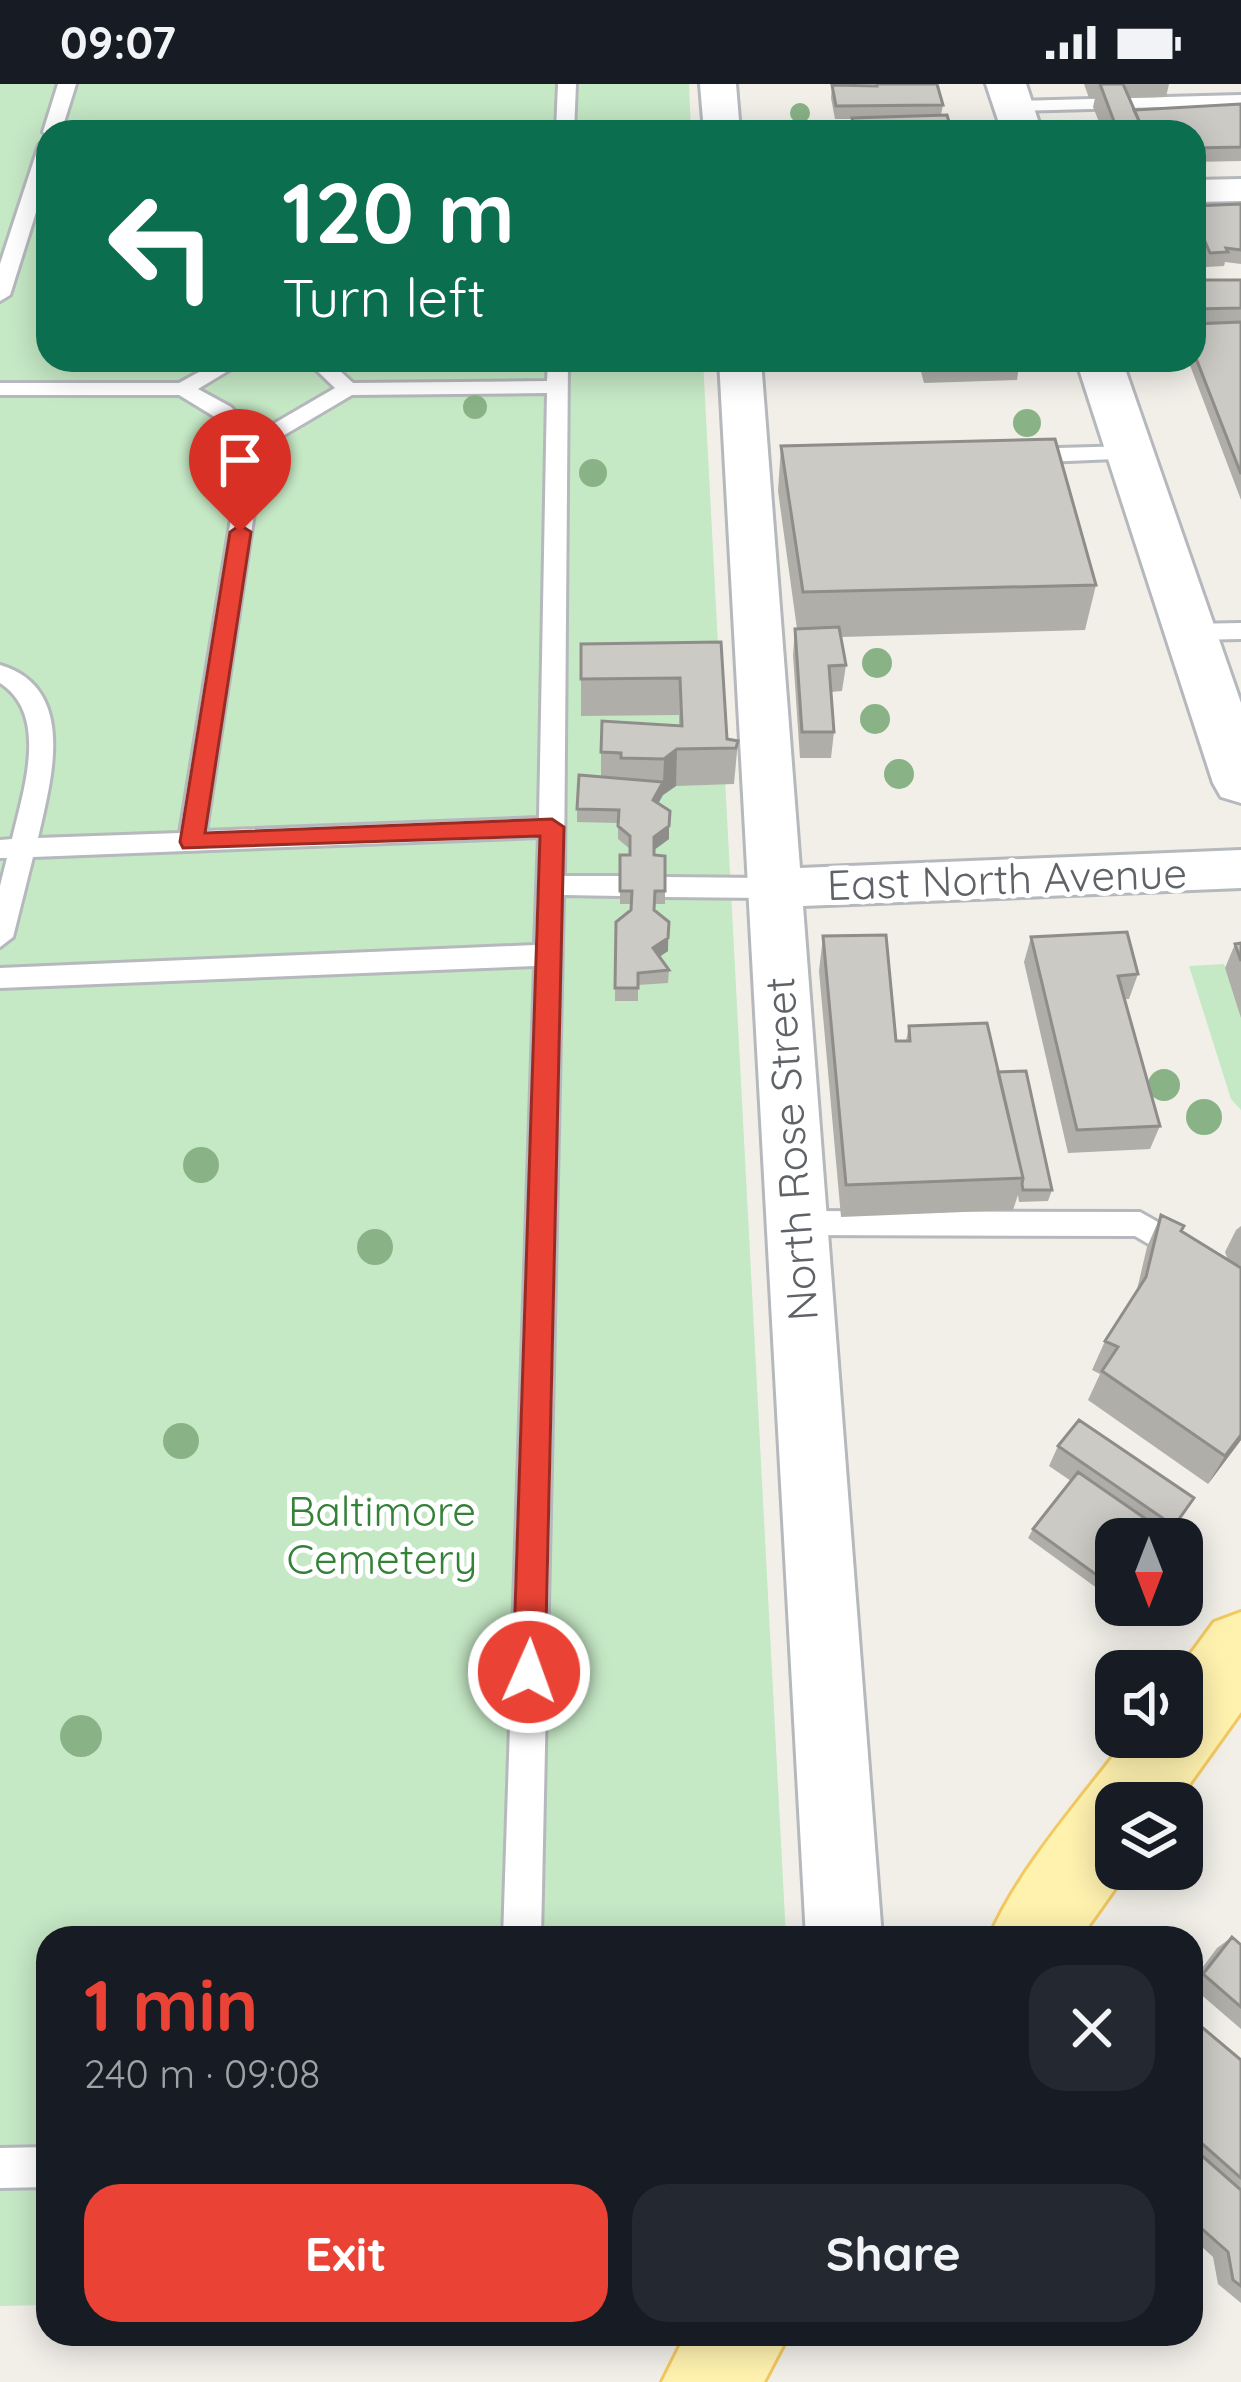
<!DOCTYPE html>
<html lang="en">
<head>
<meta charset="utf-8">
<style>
  :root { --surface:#171b24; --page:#242831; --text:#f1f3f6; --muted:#9ea1a6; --accent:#ea4335 }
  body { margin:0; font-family:Quicksand,sans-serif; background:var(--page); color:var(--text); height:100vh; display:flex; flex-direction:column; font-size:45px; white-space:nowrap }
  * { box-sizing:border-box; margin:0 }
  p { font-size:39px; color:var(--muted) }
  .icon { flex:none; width:66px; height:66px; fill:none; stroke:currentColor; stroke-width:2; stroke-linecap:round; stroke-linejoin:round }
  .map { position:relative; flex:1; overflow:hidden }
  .panel { position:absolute; left:36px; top:1842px; width:1167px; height:420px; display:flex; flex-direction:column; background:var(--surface); border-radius:36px; box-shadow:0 6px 30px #0003 }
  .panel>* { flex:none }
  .banner { position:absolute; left:36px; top:36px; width:1170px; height:252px; border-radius:36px; box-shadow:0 6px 30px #0003; background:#0b6e4f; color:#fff; overflow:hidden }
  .needle { width:78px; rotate:180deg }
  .tools { position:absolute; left:1095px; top:1434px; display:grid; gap:24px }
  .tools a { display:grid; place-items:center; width:108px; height:108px; border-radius:24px; background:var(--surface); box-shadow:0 6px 30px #0003; font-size:60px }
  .pin { position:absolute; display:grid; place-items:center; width:102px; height:102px; color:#fff; margin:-123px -51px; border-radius:50% 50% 50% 0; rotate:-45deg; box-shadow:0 0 12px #0007 }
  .pin .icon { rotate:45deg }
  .me { position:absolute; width:132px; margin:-66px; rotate:2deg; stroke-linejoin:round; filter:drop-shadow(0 0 9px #0008) }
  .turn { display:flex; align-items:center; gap:42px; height:252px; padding:0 48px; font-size:54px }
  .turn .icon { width:156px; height:156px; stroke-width:2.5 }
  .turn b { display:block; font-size:84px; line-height:102px }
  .round { display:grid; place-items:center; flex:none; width:126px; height:126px; border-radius:36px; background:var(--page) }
  .headline { display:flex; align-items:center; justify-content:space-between; height:204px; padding:0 48px }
  h1 { font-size:72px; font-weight:800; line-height:90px; color:var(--accent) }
  .button { display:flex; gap:24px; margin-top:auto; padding:24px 48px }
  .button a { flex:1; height:138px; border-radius:36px; background:var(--accent); color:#fff; font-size:48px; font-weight:800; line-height:138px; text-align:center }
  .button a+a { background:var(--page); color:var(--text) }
  .status { display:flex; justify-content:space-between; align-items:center; height:84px; padding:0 60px; background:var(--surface); direction:ltr }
  .status svg { height:33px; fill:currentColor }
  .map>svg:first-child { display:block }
  .green { fill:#c5e8c5 }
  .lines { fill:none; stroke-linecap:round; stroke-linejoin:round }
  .service-casing { stroke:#b5b8bc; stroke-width:6 }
  .minor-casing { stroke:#b5b8bc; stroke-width:6 }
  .tertiary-casing { stroke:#b5b8bc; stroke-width:6 }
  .primary-casing { stroke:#f2c960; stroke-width:6 }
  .service { fill:#fff; fill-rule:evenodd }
  .minor { fill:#fff; fill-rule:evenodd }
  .tertiary { fill:#fff; fill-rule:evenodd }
  .primary { fill:#fff2af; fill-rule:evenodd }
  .tree { fill:#89b387 }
  .wall { fill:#afaea9 }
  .shaded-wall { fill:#8f8d8a }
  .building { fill:#cccac5; stroke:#8f8d8a; stroke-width:3 }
  .route { fill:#ea4335; stroke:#982c22; stroke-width:3 }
  .labels { text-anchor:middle; stroke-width:10; stroke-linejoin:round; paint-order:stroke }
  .street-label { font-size:42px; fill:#5f6368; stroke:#fff }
  .park-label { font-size:42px; fill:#348238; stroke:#fff }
</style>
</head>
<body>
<div class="status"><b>09:07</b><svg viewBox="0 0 49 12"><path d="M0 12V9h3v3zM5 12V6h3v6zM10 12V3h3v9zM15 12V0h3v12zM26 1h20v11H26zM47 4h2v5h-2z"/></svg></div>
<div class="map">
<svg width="1241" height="2298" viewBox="0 0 1241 2298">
  <rect width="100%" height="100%" fill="#f1efe8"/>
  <!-- green -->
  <path class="green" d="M 0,0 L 689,0 L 691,48 L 48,48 L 48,276 L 703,276 L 786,1854 L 48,1854 L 48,2221 L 0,2222 Z
    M 1224,880 L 1241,932 L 1241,1026 L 1231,1015 L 1189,882 Z"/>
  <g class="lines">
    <defs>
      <path id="service" d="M 58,0 L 76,0 L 61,48 L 48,48 L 48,52 L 43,48 Z
        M 558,0 L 576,0 L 574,48 L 556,48 Z
        M 1241,11 L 1241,21 L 1013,27 L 1004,22 L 1013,17 Z
        M 48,55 L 48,90 L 10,211 L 0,217 L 0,180 L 39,61 Z
        M 221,276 L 246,276 L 198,305 L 231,323 L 256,350 L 335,304 L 306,276 L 328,276 L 353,299 L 547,297 L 548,276 L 568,276 L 564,792 L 620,792 L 633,802 L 620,812 L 563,811 L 541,1854 L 503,1854 L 535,882 L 0,904 L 0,884 L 535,861 L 539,753 L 33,773 L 13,853 L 0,863 L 0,802 L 7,774 L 0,774 L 0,756 L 12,755 C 23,707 50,631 0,599 L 0,581 C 78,604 51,696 38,754 L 180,749 L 243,361 L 215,333 L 179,311 L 0,311 L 0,299 L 179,299 ZM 547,309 L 539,734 L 206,747 L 264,363 L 352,311 Z
        M 1130,362 L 1141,369 L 1138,374 L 1022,379 L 1011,372 L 1022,365 Z
        M 1241,539 L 1241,555 L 1190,556 L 1178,548 L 1190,540 Z
        M 665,793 L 774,794 L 787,804 L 774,814 L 665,813 L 652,803 Z
        M 795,1127 L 1140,1128 L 1241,1185 L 1241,1214 L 1135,1152 L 795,1151 L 784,1148 L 780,1139 L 784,1130 Z
        M 48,2063 L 48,2103 L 0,2104 L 0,2064 Z"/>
      <path id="minor" d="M 700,0 L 736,0 L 740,48 L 704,48 Z
        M 1241,95 L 1241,117 L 1194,118 L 1194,96 Z
        M 719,276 L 761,276 L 800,784 L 1241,766 L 1241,804 L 803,822 L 882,1854 L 806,1854 Z"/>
      <path id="tertiary" d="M 986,0 L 1026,0 L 1042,48 L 1002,48 Z
        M 1076,276 L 1122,276 L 1241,619 L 1241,719 L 1221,713 L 1213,699 Z"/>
      <path id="primary" d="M 1241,1528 L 1241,1628 L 1176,1719 L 1116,1719 L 1116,1785 L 1129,1785 L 1080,1854 L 989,1854 C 1017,1786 1084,1712 1128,1653 L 1182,1653 L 1182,1587 L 1178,1587 L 1214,1538 Z
        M 686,2250 L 789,2250 L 764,2298 L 662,2298 Z"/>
    </defs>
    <!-- service casing -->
    <use href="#service" class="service-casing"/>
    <!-- minor casing -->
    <use href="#minor" class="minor-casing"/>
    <!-- tertiary casing -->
    <use href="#tertiary" class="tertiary-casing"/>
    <!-- primary casing -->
    <use href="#primary" class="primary-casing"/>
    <!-- service -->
    <use href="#service" class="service"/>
    <!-- minor -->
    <use href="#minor" class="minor"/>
    <!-- tertiary -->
    <use href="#tertiary" class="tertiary"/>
    <!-- primary -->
    <use href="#primary" class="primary"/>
  </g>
  <!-- trees -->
  <g class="tree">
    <circle cx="800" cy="29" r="10"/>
    <circle cx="475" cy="323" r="12"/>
    <circle cx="1027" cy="339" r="14"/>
    <circle cx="593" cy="389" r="14"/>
    <circle cx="877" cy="579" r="15"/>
    <circle cx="875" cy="635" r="15"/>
    <circle cx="899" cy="690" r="15"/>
    <circle cx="1164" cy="1001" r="16"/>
    <circle cx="1204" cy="1033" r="18"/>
    <circle cx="201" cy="1081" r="18"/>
    <circle cx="375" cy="1163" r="18"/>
    <circle cx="181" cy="1357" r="18"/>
    <circle cx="81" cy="1652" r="21"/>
  </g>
  <!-- wall -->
  <path class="wall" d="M 937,0 L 943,21 L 941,31 L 952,48 L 851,48 L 852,35 L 835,35 L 831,14 L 832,1 Z
    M 1084,0 L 1169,0 L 1166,13 L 1129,14 L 1134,26 L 1241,20 L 1241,77 L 1194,78 L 1194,48 L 1103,48 L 1093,23 L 1095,14 L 1089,14 Z
    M 1241,120 L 1241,180 L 1225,178 L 1224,182 L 1206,183 L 1202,172 L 1199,182 L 1194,183 L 1194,122 Z
    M 1194,196 L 1241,196 L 1241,238 L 1194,239 Z
    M 1241,238 L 1241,416 L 1188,276 L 1194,276 L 1194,240 Z
    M 921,276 L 1018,276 L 1019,282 L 1017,296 L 924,299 L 920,284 Z
    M 781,362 L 1096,501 L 1085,546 L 841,553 L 846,581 L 842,607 L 831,608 L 834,648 L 831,674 L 800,674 L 793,571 L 795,545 L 797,545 L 778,407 Z
    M 721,558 L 727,655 L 738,657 L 734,700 L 676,702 L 663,711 L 658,719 L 669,755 L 654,766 L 654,771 L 665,772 L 665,820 L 655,820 L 654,826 L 669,838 L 668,867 L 659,873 L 669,886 L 668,899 L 638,901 L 638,917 L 615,917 L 616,838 L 631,826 L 631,820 L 620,820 L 620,771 L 630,771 L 630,765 L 618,755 L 618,739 L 577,738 L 577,725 L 601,692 L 601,668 L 679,642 L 679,631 L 581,632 L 581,560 Z
    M 823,852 L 896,957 L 906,957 L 909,942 L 998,988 L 1052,1106 L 1048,1117 L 1019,1118 L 1018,1111 L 1013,1126 L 841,1133 L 819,887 Z
    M 1031,853 L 1138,890 L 1129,915 L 1125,915 L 1160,1042 L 1150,1065 L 1068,1069 L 1024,878 Z
    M 1241,859 L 1241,934 L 1225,884 L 1235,860 Z
    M 1161,1131 L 1182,1148 L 1228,1176 L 1225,1168 L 1236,1146 L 1241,1142 L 1241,1356 L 1208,1400 L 1088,1316 L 1100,1290 L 1092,1286 L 1105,1257 L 1136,1210 L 1147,1163 Z
    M 1058,1362 L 1194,1414 L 1167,1455 L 1116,1455 L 1116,1518 L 1028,1454 L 1033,1445 L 1071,1397 L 1049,1382 Z
    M 1232,1853 L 1241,1861 L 1241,1945 L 1191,1902 L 1191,1899 L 1217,1864 Z
    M 1191,1934 L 1241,1976 L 1241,2219 L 1218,2200 L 1213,2173 L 1191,2153 Z"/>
  <!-- shaded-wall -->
  <path class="shaded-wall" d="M 866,42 L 866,48 L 854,48 L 854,44 Z
    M 677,665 L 676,702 L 663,711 L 653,729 L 653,716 L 663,698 L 664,675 Z
    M 669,742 L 669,755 L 654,766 L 654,753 Z
    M 668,854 L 668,867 L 653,877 L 653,864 Z
    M 1241,1351 L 1241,1356 L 1208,1400 L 1225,1372 Z"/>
  <!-- building -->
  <path class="building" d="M 877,0 L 937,0 L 943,21 L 836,22 L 832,1 L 877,2 Z
    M 1100,0 L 1123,0 L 1144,48 L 1118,48 Z
    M 1241,20 L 1241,63 L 1194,64 L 1194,48 L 1144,48 L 1134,26 Z
    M 947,31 L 952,48 L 868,48 L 866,42 L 854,44 L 852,34 Z
    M 1241,120 L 1241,166 L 1226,164 L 1228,168 L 1210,169 L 1203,153 L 1196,154 L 1203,169 L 1194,169 L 1194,122 Z
    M 1194,196 L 1241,196 L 1241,224 L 1194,225 Z
    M 1241,238 L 1241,390 L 1194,269 L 1194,240 Z
    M 924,276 L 1018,276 L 1019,282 L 926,285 Z
    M 1055,355 L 1096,501 L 803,508 L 781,362 Z
    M 839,543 L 846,581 L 829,582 L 834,648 L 802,648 L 795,545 Z
    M 721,558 L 727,655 L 738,657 L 736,664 L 677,665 L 664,675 L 621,674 L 621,669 L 601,668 L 602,637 L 682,642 L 680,594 L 581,595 L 581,560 Z
    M 579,691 L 663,698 L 653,716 L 670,727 L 669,742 L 654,753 L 654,771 L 665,772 L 665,807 L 655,807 L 654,826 L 669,838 L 668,854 L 653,864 L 669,886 L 638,889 L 638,904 L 615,904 L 616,838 L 631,826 L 632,807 L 620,807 L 620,771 L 630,771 L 630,752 L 618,742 L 619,726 L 577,725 Z
    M 1127,848 L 1138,890 L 1118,892 L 1160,1042 L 1077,1046 L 1031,853 Z
    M 886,851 L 896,957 L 910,957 L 909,942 L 987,939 L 1023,1094 L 846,1101 L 823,852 Z
    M 1241,859 L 1241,877 L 1235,860 Z
    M 1026,987 L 1052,1106 L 1023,1106 L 1022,1100 L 1023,1094 L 998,988 Z
    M 1161,1131 L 1184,1142 L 1181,1147 L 1241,1184 L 1241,1351 L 1225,1372 L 1102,1287 L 1118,1263 L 1105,1257 L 1146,1193 Z
    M 1079,1336 L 1194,1414 L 1174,1442 L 1058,1362 Z
    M 1078,1388 L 1169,1451 L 1166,1455 L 1116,1455 L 1116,1505 L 1033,1445 Z
    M 1232,1853 L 1241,1861 L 1241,1923 L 1203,1890 Z
    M 1191,1934 L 1241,1976 L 1241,2094 L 1191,2050 Z
    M 1192,2063 L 1241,2106 L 1241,2202 L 1233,2196 L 1228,2168 L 1191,2135 Z"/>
  <!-- route -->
  <path class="route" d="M 240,441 L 251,448 L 205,749 L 552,735 L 564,743 L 545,1588 L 540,1599 L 529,1604 L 518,1599 L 513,1588 L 540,752 L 183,764 L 180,758 L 230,448 Z"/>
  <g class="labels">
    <!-- street labels -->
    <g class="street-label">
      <text transform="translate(1007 795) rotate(-2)" y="15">East North Avenue</text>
      <text transform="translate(791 1065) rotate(-94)" y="15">North Rose Street</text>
    </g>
    <!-- park labels -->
    <g class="park-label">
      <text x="382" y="1442">Baltimore<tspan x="382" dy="48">Cemetery</tspan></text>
    </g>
  </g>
</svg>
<div class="tools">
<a><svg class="needle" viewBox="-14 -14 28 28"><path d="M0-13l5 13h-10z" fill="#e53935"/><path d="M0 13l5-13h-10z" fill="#9ea1a6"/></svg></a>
<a><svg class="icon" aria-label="sound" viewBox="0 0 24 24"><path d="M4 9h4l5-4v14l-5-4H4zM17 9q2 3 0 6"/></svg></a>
<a><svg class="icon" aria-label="layers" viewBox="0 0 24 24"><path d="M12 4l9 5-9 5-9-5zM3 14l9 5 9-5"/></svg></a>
</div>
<div class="pin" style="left:240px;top:448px;background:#d93025"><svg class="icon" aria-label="arrive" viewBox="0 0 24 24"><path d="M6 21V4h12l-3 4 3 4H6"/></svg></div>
<svg class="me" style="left:529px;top:1588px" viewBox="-20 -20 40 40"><circle r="17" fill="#ea4335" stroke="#fff" stroke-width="3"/><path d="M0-11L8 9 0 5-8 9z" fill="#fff"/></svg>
<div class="banner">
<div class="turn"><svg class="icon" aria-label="left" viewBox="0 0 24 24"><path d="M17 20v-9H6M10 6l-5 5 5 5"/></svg><div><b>120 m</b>Turn left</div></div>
</div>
<section class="panel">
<div class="headline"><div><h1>1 min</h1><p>240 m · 09:08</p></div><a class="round"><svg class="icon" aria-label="close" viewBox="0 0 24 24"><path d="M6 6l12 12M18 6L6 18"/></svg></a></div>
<div class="button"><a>Exit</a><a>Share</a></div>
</section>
</div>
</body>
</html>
